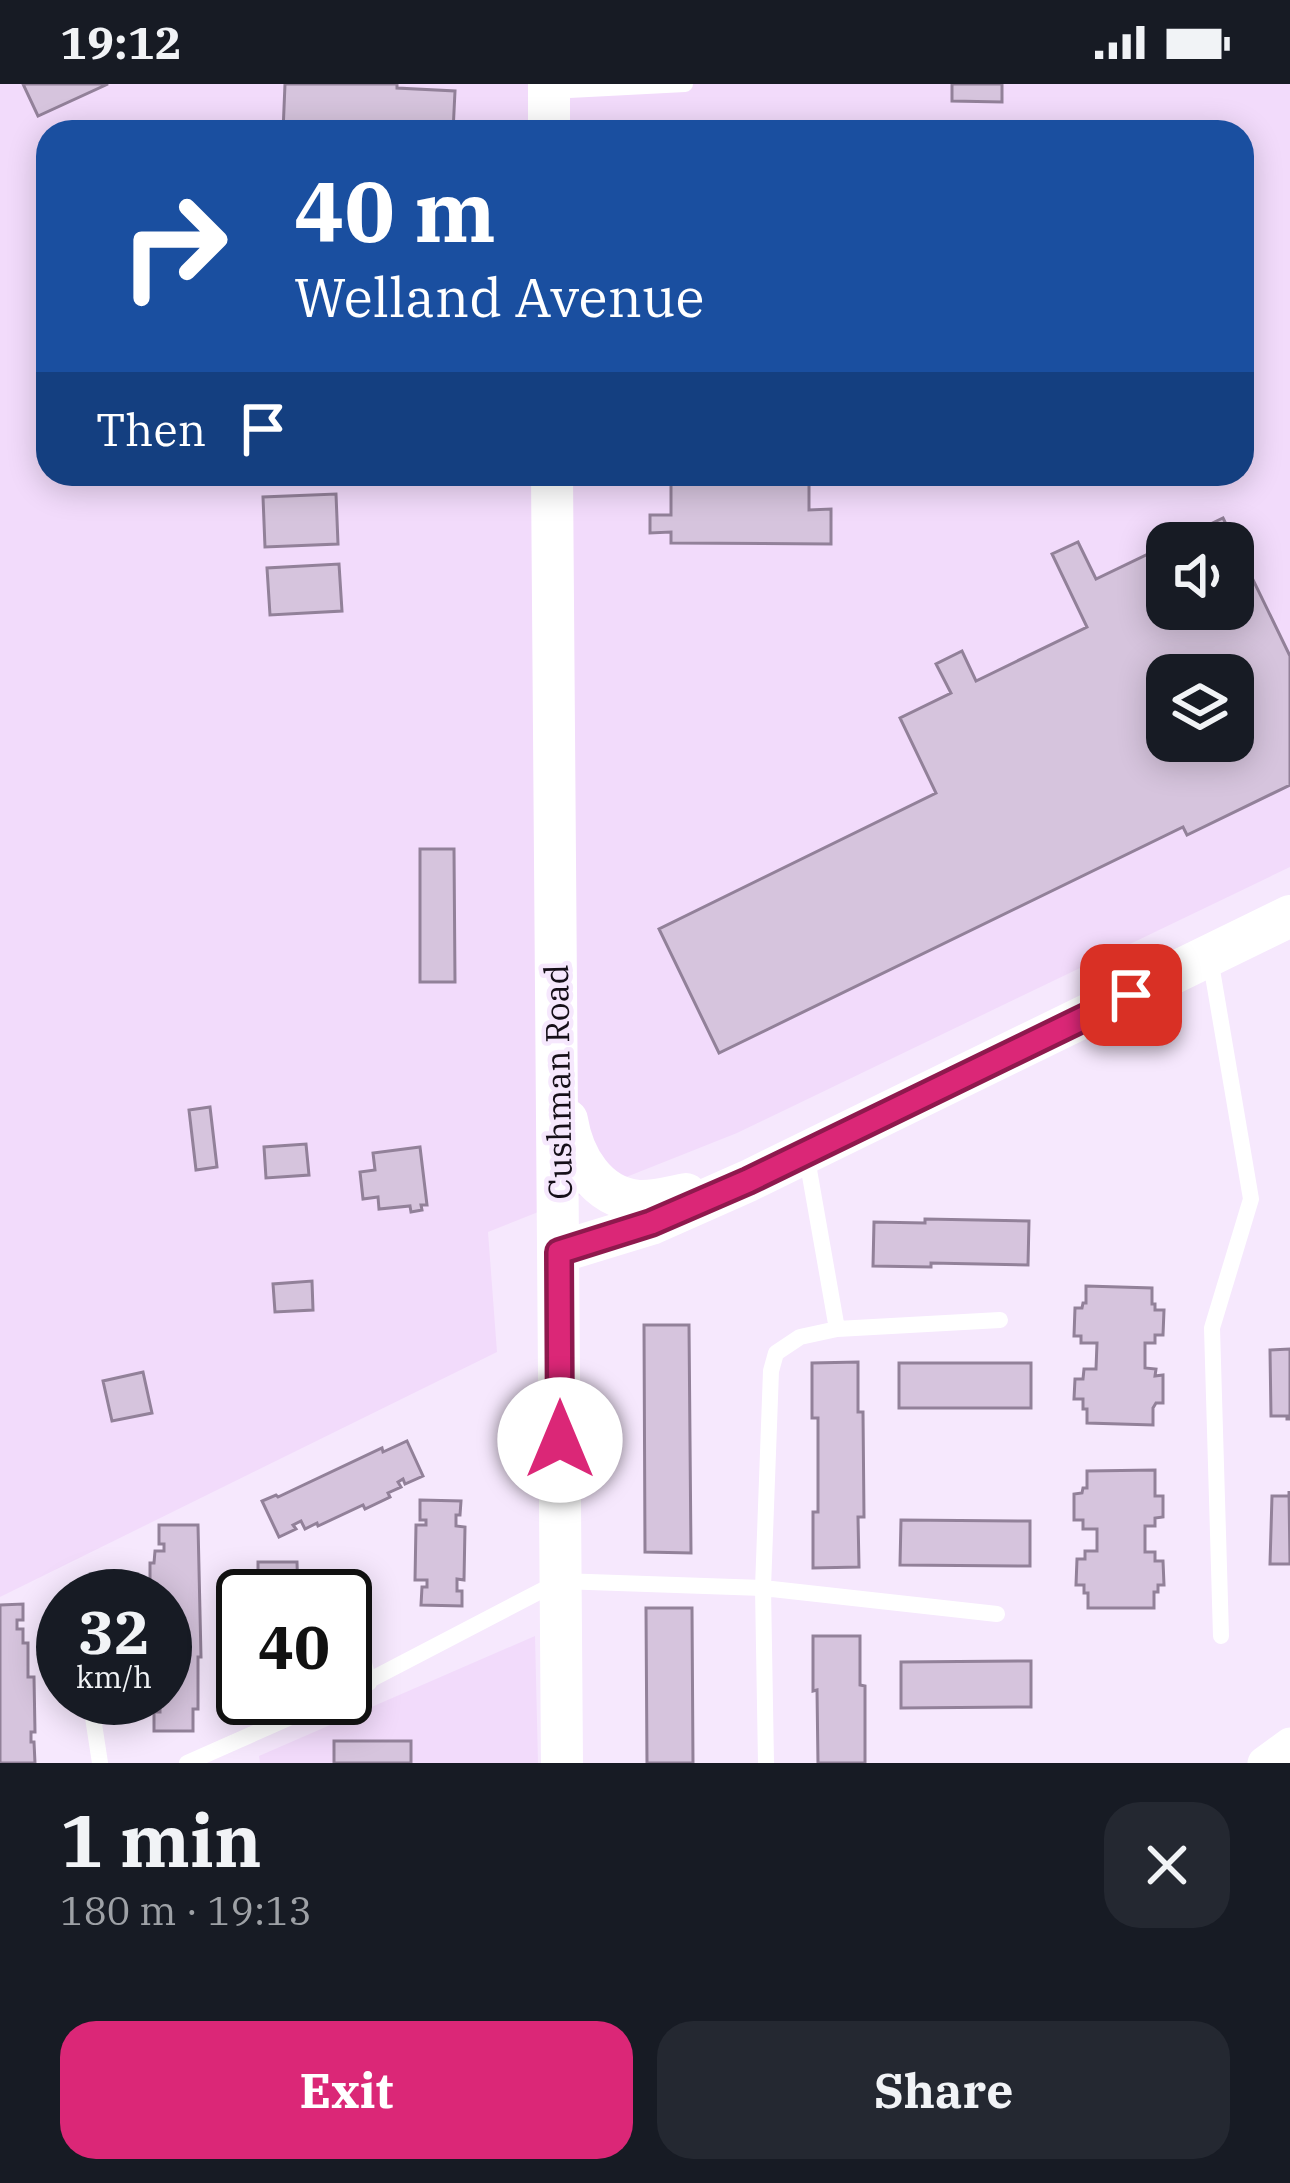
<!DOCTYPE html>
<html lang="en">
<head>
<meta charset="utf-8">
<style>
  :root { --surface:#171b24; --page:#242831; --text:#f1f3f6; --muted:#9ea1a6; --accent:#db2777 }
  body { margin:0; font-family:"IBM Plex Serif",serif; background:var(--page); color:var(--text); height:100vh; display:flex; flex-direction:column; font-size:45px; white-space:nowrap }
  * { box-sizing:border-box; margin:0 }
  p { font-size:39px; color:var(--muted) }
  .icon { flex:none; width:66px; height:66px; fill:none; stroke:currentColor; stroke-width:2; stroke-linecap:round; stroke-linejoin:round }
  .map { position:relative; height:1679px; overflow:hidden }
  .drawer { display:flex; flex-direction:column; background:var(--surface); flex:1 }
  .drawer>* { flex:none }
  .top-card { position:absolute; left:36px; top:36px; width:1218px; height:366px; border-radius:36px; box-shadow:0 6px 30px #0003; background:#1a4fa0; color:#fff; overflow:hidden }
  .controls { position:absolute; left:1146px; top:438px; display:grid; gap:24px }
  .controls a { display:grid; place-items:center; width:108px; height:108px; border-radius:24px; background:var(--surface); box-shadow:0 6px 30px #0003; font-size:60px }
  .speed { position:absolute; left:36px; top:1485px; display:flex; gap:24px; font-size:60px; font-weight:700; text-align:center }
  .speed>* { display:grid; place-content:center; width:156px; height:156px; border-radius:50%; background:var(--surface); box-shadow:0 6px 30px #0003; line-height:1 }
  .speed small { font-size:30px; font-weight:400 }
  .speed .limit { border:6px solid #111; border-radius:18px; background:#fff; color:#111 }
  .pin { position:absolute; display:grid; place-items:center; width:102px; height:102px; color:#fff; margin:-51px; border-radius:24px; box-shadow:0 6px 18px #0006 }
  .me { position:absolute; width:132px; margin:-66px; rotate:0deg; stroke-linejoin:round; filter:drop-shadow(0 0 9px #0008) }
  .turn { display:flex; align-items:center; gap:42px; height:252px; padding:0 60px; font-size:54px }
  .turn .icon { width:156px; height:156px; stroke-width:2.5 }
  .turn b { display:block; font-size:84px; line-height:102px }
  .then { display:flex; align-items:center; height:114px; padding:0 60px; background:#0003; gap:24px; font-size:45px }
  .round { display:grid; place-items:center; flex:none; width:126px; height:126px; border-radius:36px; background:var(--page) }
  .head { display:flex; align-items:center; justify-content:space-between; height:204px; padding:0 60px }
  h1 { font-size:72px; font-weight:700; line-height:90px }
  .button { display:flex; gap:24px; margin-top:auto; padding:24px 60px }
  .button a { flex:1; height:138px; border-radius:36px; background:var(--accent); color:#fff; font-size:48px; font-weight:700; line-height:138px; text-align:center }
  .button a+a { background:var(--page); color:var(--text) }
  .status { display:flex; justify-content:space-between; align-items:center; height:84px; padding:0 60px; background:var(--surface); direction:ltr }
  .status svg { height:33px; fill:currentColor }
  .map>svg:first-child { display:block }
  .built { fill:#f2dbfb; fill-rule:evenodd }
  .building { fill:#d6c4dd; stroke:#928199; stroke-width:3; fill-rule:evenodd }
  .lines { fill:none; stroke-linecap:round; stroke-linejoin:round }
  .service { stroke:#fff; stroke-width:16 }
  .minor { stroke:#fff; stroke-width:33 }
  .tertiary { stroke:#fff; stroke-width:42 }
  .route-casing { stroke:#8e194d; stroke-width:30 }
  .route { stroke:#db2777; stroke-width:21 }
  .labels { text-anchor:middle; stroke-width:9; stroke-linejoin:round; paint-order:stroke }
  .street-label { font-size:33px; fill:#150f18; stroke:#f6e8fd }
</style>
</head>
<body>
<div class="status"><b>19:12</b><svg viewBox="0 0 49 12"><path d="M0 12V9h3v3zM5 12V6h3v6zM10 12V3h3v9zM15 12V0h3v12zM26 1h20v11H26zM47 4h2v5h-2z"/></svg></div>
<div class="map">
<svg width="1290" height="1679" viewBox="0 0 1290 1679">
  <rect width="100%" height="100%" fill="#f6e8fd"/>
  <!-- built -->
  <path class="built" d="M 0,0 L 1290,0 L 1290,783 L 737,1049 L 488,1148 L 497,1268 L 0,1513 ZM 48,48 L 1242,48 L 1242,390 L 48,390 ZM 1167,459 L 1233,459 L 1233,525 L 1167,525 ZM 1167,591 L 1233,591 L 1233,657 L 1167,657 Z
    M 535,1552 L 538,1679 L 260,1679 L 259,1672 Z"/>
  <!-- building -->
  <path class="building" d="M 23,0 L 108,0 L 38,32 Z
    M 285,0 L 397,0 L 397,4 L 455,7 L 453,48 L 331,43 L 330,48 L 283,48 Z
    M 952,0 L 1002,0 L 1002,18 L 952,17 Z
    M 273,390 L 335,390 L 336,395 L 273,397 Z
    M 661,390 L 809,390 L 809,426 L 831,425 L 831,460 L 671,459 L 671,448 L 650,449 L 650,431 L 671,431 L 671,391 Z
    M 336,410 L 338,460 L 265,463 L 263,413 Z
    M 1223,434 L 1290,572 L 1290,701 L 1187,751 L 1183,743 L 719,969 L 659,845 L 936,709 L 900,634 L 951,609 L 936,580 L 962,567 L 976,597 L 1087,543 L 1052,470 L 1078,458 L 1096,495 L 1167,461 L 1167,525 L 1233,525 L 1233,459 L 1171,459 ZM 1167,591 L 1233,591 L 1233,657 L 1167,657 Z
    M 339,480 L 342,527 L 270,531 L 267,484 Z
    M 420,765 L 454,765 L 455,898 L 420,898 Z
    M 210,1023 L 217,1083 L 196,1086 L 189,1026 Z
    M 306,1060 L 309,1091 L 266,1094 L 264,1063 Z
    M 420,1063 L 427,1121 L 421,1121 L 422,1126 L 411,1128 L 410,1122 L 379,1125 L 378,1113 L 363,1115 L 360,1088 L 375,1086 L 373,1069 Z
    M 925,1135 L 1029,1137 L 1028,1181 L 931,1179 L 931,1183 L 873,1182 L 874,1138 L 925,1139 Z
    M 312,1197 L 313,1226 L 275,1228 L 273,1200 Z
    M 1086,1202 L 1152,1204 L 1152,1220 L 1155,1220 L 1155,1226 L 1164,1226 L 1163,1251 L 1155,1251 L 1155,1259 L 1145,1259 L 1145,1284 L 1156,1285 L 1155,1292 L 1163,1291 L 1163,1319 L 1156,1319 L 1153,1324 L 1153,1341 L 1087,1339 L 1087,1325 L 1083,1325 L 1083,1315 L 1074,1315 L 1075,1295 L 1083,1295 L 1084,1285 L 1096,1285 L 1097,1259 L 1081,1259 L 1081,1252 L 1074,1252 L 1075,1224 L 1082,1224 L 1083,1219 L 1086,1219 Z
    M 644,1241 L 689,1241 L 691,1469 L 645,1468 Z
    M 1290,1265 L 1290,1335 L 1287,1335 L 1287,1332 L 1271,1332 L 1270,1266 Z
    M 858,1278 L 858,1328 L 863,1328 L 864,1433 L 858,1433 L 859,1483 L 813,1484 L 813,1428 L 818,1428 L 818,1334 L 812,1334 L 812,1279 Z
    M 899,1279 L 1031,1279 L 1031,1324 L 899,1324 Z
    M 143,1288 L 152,1329 L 112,1337 L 103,1297 Z
    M 407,1357 L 423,1392 L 405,1400 L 403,1395 L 398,1398 L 401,1403 L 388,1409 L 390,1413 L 365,1425 L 363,1421 L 318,1442 L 317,1439 L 305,1445 L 301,1437 L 293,1441 L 296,1445 L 279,1453 L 262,1417 L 276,1411 L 278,1413 L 382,1364 L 383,1368 Z
    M 1155,1386 L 1155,1412 L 1163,1412 L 1163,1433 L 1155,1434 L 1155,1442 L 1145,1442 L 1145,1468 L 1155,1468 L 1155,1477 L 1163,1477 L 1164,1501 L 1158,1501 L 1158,1508 L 1154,1508 L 1154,1524 L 1088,1524 L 1088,1509 L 1084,1509 L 1084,1501 L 1076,1501 L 1077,1475 L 1085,1475 L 1085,1467 L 1097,1467 L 1097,1445 L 1083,1445 L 1083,1436 L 1074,1436 L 1074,1410 L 1082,1409 L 1083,1404 L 1087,1404 L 1087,1387 Z
    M 1289,1407 L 1290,1480 L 1270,1480 L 1272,1412 L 1289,1412 Z
    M 420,1416 L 461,1417 L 460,1431 L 456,1431 L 456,1442 L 465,1443 L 464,1496 L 457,1495 L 457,1507 L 462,1507 L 462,1522 L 421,1521 L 422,1503 L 427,1503 L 427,1496 L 415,1496 L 416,1441 L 426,1441 L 426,1436 L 420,1436 Z
    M 901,1436 L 1030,1437 L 1030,1482 L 900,1481 Z
    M 159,1441 L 198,1441 L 201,1573 L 198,1573 L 198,1625 L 193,1625 L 193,1647 L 154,1647 L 154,1628 L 160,1628 L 160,1622 L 154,1621 L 154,1614 L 165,1614 L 165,1512 L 154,1512 L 154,1507 L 150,1507 L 150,1479 L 154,1479 L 155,1467 L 164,1467 L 164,1460 L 159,1460 Z
    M 258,1478 L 297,1478 L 298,1512 L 258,1512 Z
    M 23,1520 L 23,1536 L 17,1536 L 17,1545 L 23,1545 L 23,1559 L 28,1559 L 28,1593 L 34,1593 L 35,1648 L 31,1648 L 31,1658 L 34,1658 L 35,1679 L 0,1679 L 0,1521 Z
    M 646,1524 L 692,1524 L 693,1679 L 647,1679 Z
    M 813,1552 L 860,1552 L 860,1601 L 865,1602 L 865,1679 L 818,1679 L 817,1606 L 813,1607 Z
    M 1031,1577 L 1031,1623 L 901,1624 L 901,1578 Z
    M 334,1657 L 411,1657 L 411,1679 L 334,1679 Z"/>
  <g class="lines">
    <!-- service -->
    <path class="service" d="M 550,7 L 685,0
      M 1210,874 L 1251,1115 L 1212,1244 L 1221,1552
      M 806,1069 L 837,1245
      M 347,1512 L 369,1599
      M 345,1609 L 560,1497 L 763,1504 L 997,1530
      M 90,1614 L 100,1679
      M 187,1679 L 334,1614
      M 766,1679 L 763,1504 L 771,1287 L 776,1269 L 800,1253 L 837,1245 L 1000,1236"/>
    <!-- minor -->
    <path class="minor" d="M 1264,1679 L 1290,1660"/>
    <!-- tertiary -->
    <path class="tertiary" d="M 549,0 L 549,48
      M 552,390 L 562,1679
      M 567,1036 C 573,1073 596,1113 638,1117 C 653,1118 671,1113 686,1110
      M 559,1168 L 651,1140 L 748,1097 L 1290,832"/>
  </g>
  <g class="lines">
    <defs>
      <path id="route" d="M 560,1356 L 559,1168 L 651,1139 L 748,1097 L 1131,911"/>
    </defs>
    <!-- route casing -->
    <use href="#route" class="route-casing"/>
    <!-- route -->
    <use href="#route" class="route"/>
  </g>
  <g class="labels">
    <!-- street labels -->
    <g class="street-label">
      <text transform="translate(558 998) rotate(-91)" y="12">Cushman Road</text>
    </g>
  </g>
</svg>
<div class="controls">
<a><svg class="icon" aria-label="sound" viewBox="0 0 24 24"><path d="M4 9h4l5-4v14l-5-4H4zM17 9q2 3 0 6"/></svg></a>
<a><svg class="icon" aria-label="layers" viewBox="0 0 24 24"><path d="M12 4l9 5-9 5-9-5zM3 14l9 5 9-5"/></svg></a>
</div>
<div class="speed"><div>32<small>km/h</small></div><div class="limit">40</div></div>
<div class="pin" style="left:1131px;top:911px;background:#d93025"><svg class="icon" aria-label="arrive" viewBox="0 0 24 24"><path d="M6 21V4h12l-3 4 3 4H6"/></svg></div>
<svg class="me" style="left:560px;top:1356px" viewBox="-20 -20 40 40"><circle r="19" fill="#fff"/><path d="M0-13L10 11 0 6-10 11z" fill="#db2777"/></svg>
<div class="top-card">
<div class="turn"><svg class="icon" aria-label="right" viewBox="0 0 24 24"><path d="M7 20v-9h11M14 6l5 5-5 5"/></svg><div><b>40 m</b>Welland Avenue</div></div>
<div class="then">Then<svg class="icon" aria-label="arrive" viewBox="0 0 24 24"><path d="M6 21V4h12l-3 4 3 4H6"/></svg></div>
</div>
</div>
<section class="drawer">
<div class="head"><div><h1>1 min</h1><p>180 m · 19:13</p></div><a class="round"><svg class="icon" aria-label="close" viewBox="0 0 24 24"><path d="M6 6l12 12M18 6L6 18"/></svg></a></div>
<div class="button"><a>Exit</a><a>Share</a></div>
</section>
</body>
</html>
